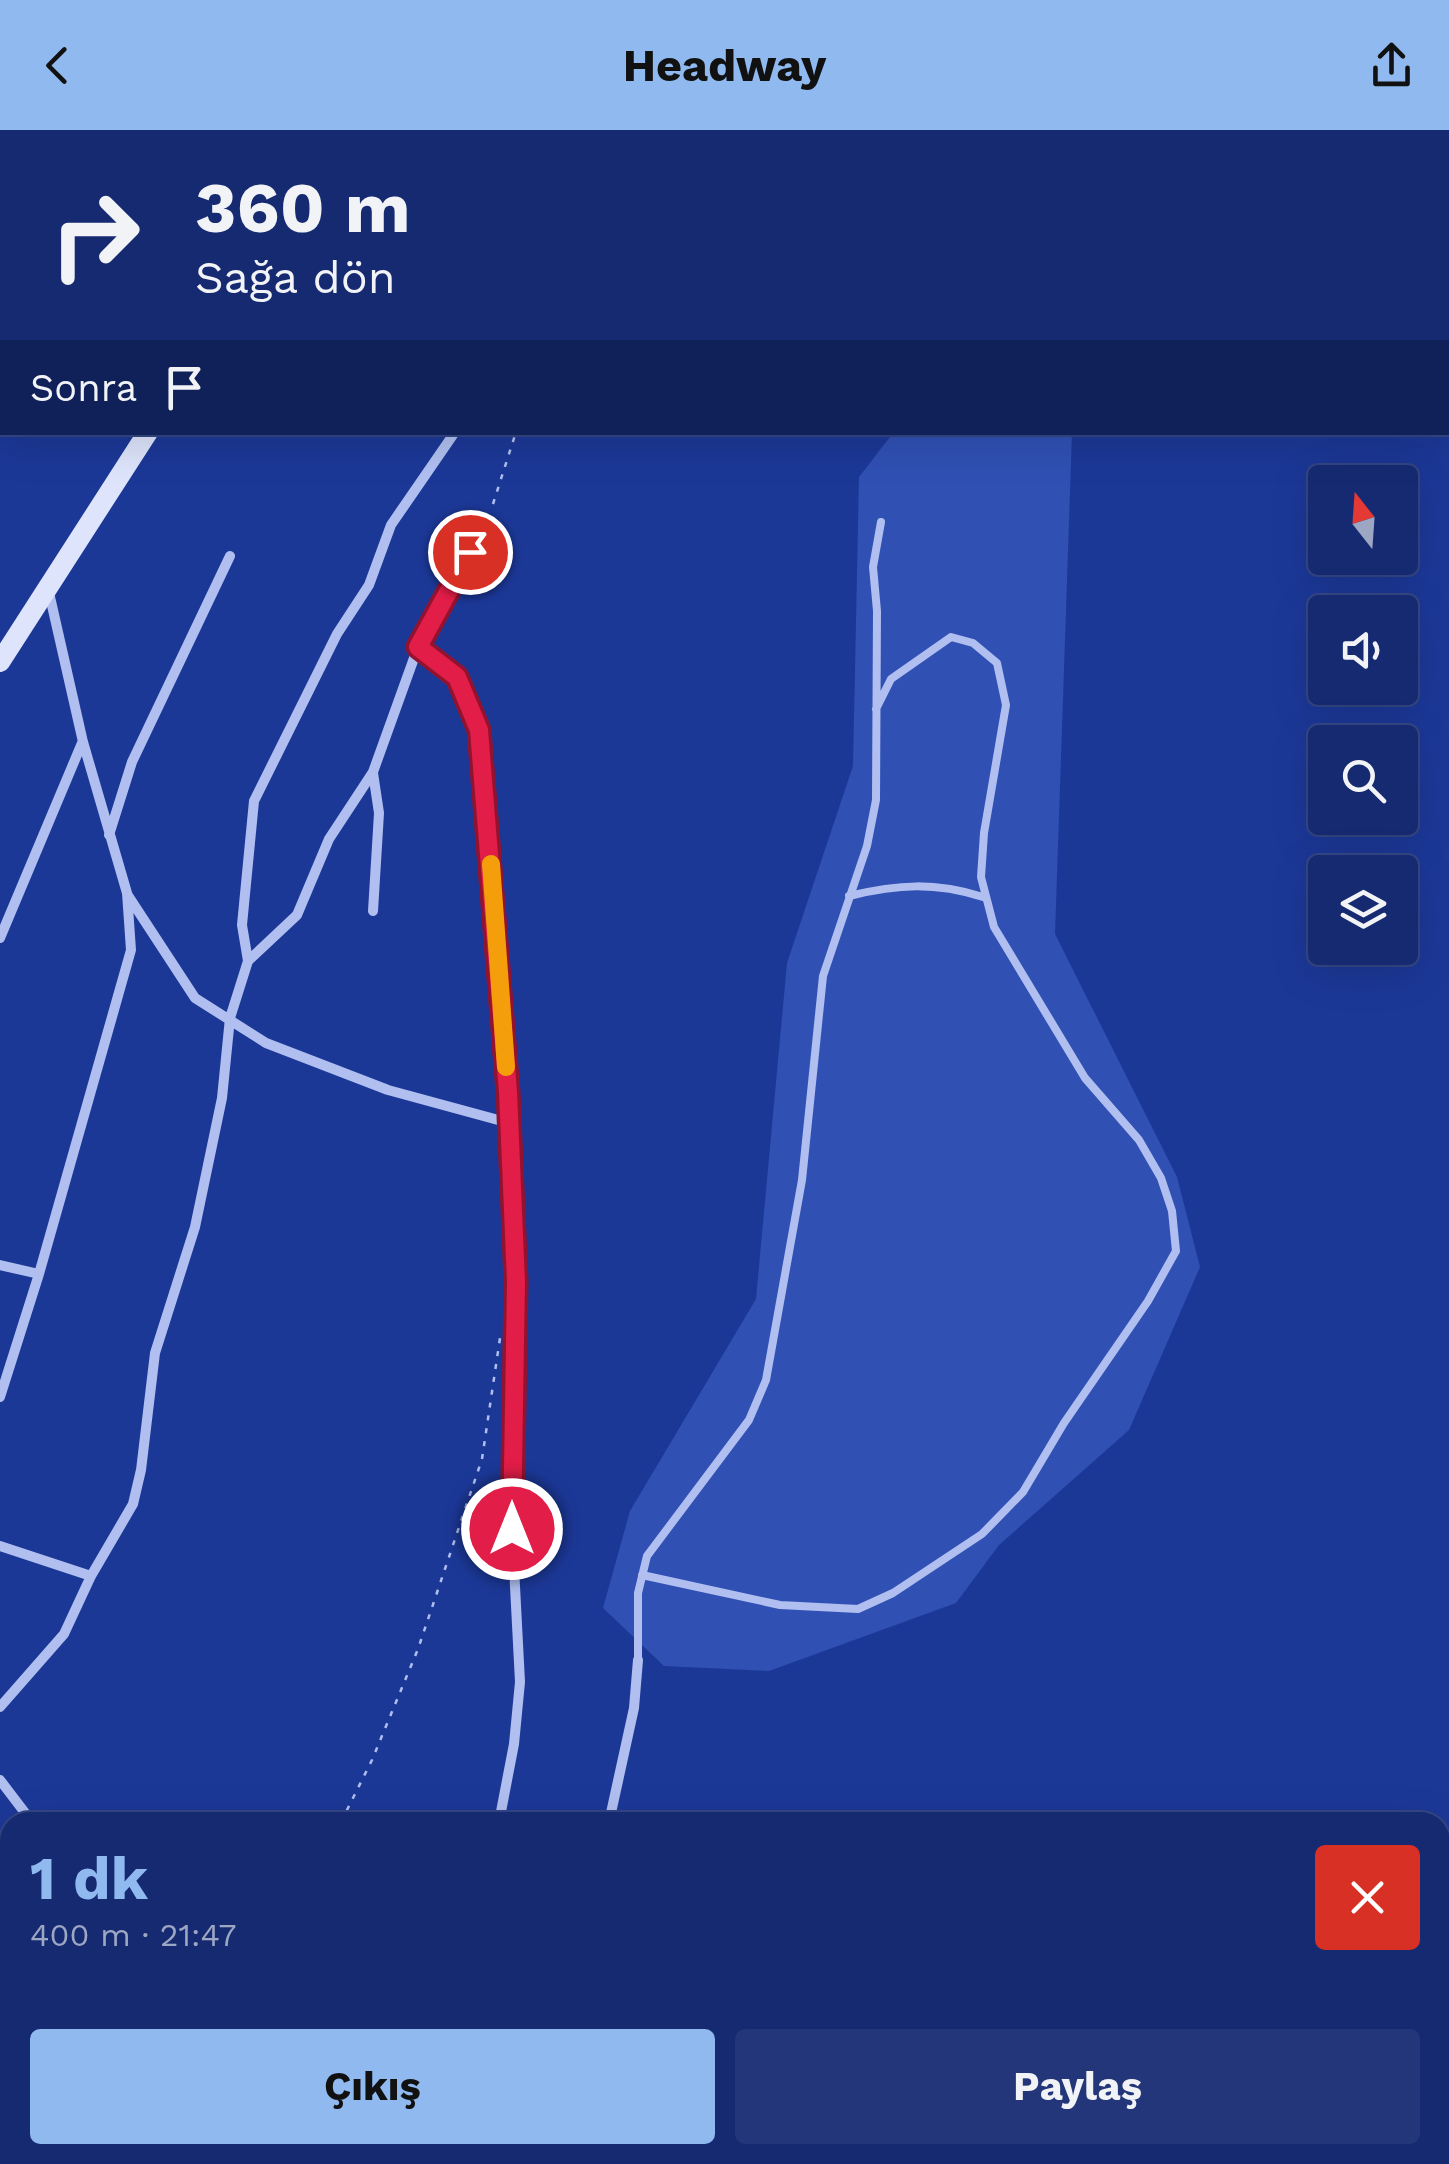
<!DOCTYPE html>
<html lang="tr">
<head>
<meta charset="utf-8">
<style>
  :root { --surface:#152a71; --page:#223679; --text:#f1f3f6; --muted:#9da7c3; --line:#344684; --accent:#90b9f0 }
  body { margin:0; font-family:"Work Sans",sans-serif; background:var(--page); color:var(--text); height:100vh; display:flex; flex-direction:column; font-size:38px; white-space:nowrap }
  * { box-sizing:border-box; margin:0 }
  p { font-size:32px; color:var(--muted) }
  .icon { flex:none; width:55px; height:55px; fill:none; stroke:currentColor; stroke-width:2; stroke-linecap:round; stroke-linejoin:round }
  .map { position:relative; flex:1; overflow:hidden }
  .sheet { position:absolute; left:0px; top:1682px; width:1450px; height:352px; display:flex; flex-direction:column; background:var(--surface); border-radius:30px 30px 0 0; box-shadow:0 10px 40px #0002,0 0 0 2px var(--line) }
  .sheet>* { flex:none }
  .hud { position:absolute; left:0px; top:0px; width:1450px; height:305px; box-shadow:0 10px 40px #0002,0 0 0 2px var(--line); background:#152a71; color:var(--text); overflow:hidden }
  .needle { width:65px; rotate:343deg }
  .fabs { position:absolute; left:1308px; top:335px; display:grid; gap:20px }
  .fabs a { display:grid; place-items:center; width:110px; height:110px; border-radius:10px; background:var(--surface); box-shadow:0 10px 40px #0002,0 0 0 2px var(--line); font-size:50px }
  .pin { position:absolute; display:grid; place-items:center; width:85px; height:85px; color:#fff; margin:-42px; border:5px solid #fff; border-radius:50%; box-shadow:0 2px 10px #0007 }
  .me { position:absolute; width:110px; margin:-55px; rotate:0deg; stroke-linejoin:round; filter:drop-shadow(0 0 8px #0008) }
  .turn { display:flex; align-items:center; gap:35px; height:210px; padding:0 30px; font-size:45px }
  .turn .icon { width:130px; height:130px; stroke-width:2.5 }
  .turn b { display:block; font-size:70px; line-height:85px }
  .then { display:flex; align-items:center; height:95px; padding:0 30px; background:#0003; gap:20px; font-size:38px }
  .round { display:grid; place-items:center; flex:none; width:105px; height:105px; border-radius:10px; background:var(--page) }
  .headline { display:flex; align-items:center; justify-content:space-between; height:170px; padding:0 30px }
  h1 { font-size:60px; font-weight:700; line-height:75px; color:var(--accent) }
  .button { display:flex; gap:20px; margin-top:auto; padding:20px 30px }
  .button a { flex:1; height:115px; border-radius:10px; background:var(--accent); color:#111; font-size:40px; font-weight:700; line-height:115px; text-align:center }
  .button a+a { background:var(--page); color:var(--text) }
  header { display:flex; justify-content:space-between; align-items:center; height:130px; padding:0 30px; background:var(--accent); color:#111; font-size:45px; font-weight:700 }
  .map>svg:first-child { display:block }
  .green { fill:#3050b4 }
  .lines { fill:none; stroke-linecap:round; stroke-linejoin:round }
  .path { stroke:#b0bff0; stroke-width:2.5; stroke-dasharray:5 8; stroke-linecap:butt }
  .lane { stroke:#b0bff0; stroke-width:8 }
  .street { stroke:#b0bff0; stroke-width:10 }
  .secondary { stroke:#dde4fb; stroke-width:20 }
  .route-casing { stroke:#92132f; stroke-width:25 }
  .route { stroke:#e11d48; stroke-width:18 }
  .slow { stroke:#f59e0b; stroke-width:18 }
</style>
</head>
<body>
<header><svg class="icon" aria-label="back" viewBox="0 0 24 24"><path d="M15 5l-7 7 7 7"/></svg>Headway<svg class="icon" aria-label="share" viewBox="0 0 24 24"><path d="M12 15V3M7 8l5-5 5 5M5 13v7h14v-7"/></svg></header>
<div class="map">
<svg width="1449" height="2034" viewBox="0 0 1449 2034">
  <rect width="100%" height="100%" fill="#1c3897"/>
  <!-- green -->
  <path class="green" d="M 893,303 L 1072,303 L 1055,804 L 1177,1047 L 1200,1137 L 1129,1300 L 999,1415 L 956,1473 L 769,1541 L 664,1536 L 603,1478 L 630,1381 L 756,1169 L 787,833 L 853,636 L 859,347 Z"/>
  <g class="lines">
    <!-- path -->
    <path class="path" d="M 1174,0 L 1180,2
      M 598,2 L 599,0
      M 1448,181 L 1449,183
      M 493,374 L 516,302
      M 341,1692 L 372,1630 L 418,1519 L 482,1329 L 500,1208
      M 154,2034 L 161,2025
      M 478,2034 L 484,2025"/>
    <!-- lane -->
    <path class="lane" d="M 849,766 C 898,754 935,752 983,767
      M 642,1445 L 780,1475 L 858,1479 L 893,1463 L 982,1404 L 1023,1362 L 1064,1293 L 1148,1171 L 1176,1121 L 1172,1081 L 1161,1048 L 1139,1010 L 1085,948 L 994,797 L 981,747 L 984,703 L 1006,575 L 997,533 L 973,513 L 951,507 L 891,549 L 876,579
      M 638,1530 L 638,1463 L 647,1426 L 749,1290 L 766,1250 L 802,1050 L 823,846 L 867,716 L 876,670 L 877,481 L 873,437 L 881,392"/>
    <!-- street -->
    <path class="street" d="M 56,0 L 58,2
      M 1375,0 L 1378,2
      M 504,2 L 504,0
      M 1448,76 L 1449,77
      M 418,517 L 457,547 L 479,600 L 508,962 L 516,1152 L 512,1399 L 520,1552 L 514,1614 L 499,1692
      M 109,705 L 132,632 L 230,426
      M 127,764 L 195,868 L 266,913 L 388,960 L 509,993
      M 373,781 L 379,683 L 373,643
      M 0,808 L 82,613
      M 248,831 L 242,795 L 254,671 L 337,504 L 369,455 L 391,395 L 455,302
      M 0,1135 L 39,1144 L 131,820 L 127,763 L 83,612 L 48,458
      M 0,1267 L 39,1144
      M 0,1416 L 91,1446 L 64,1504 L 0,1577
      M 91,1446 L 133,1374 L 141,1340 L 155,1223 L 195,1097 L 222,968 L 230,888 L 248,831 L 297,785 L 329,709 L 373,642 L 418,517 L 488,390
      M 0,1650 L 32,1692
      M 609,1692 L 634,1578 L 638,1530
      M 0,1860 L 10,1843"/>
    <!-- secondary -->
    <path class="secondary" d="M 253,2 L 254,0
      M 0,297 L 2,296
      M 0,532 L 148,302"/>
  </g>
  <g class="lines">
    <defs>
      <path id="route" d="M 470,422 L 418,517 L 457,547 L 479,600 L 508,962 L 516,1152 L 512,1399"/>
    </defs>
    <!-- route casing -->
    <use href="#route" class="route-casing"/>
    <!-- route -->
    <use href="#route" class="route"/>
    <!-- slow -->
    <path class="slow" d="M 491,734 L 506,937"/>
  </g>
</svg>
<div class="fabs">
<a><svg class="needle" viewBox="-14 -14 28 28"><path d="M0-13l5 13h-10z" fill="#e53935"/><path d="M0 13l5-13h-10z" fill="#9da7c3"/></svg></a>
<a><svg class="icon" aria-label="sound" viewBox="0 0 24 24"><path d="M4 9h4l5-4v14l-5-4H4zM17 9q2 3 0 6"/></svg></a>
<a><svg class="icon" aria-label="search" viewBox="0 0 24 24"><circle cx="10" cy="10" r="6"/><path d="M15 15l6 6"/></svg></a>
<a><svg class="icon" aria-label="layers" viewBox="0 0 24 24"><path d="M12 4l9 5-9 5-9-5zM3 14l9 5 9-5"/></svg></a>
</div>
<div class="pin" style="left:470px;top:422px;background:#d93025"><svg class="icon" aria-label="arrive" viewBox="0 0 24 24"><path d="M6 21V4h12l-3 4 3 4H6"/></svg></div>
<svg class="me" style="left:512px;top:1399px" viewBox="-20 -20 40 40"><circle r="17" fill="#e11d48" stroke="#fff" stroke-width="3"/><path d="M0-11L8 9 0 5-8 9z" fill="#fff"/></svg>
<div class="hud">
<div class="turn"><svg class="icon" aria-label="right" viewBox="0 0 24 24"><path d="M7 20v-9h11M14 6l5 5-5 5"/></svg><div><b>360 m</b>Sağa dön</div></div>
<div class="then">Sonra<svg class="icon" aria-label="arrive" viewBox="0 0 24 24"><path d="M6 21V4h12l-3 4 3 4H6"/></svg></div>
</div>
<section class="sheet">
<div class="headline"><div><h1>1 dk</h1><p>400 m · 21:47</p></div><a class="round" style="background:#d93025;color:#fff"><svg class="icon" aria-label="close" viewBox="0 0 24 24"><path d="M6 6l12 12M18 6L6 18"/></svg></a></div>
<div class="button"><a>Çıkış</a><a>Paylaş</a></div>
</section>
</div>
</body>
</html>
